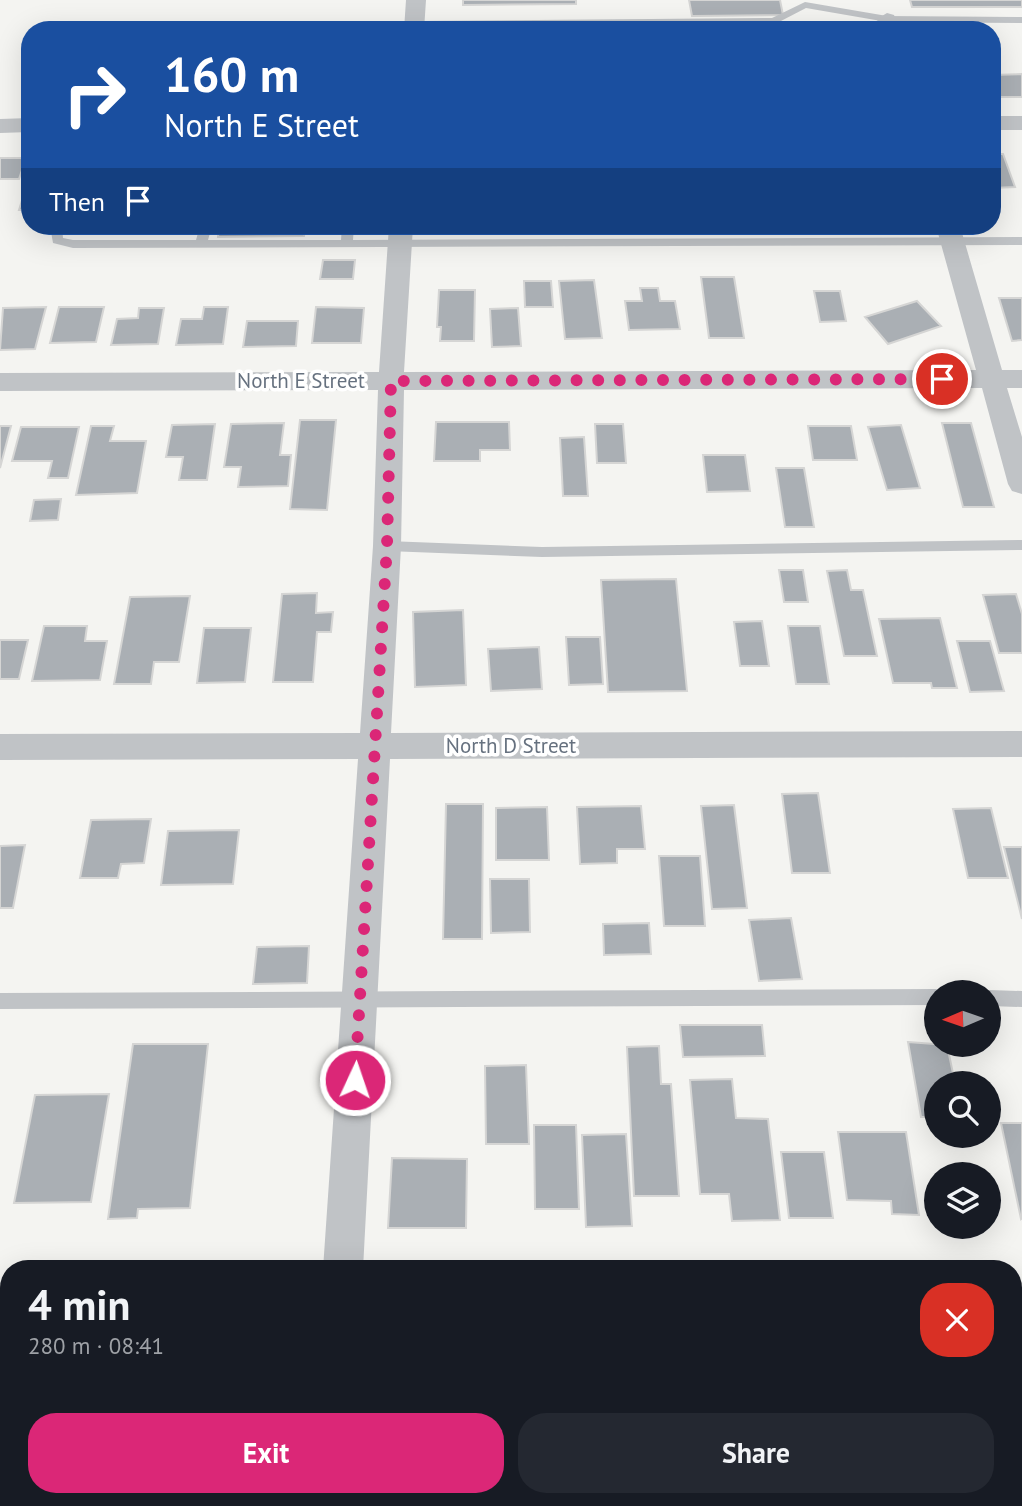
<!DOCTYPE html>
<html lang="en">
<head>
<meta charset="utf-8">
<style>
  :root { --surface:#171b24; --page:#242831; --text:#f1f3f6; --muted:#9ea1a6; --accent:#db2777 }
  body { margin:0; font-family:"PT Sans",sans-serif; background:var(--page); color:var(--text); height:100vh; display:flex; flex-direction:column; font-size:26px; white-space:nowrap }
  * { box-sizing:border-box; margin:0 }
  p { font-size:23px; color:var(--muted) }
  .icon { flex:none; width:38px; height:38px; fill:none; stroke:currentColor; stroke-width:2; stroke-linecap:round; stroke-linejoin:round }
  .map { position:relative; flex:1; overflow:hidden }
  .side { position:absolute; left:0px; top:1260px; width:1022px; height:247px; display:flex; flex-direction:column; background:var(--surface); border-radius:28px 28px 0 0; box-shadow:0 7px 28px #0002 }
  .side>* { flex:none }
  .guide { position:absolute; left:21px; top:21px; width:980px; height:214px; border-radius:28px; box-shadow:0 7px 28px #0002; background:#1a4fa0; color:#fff; overflow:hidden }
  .needle { width:46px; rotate:268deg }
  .controls { position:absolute; left:924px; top:980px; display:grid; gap:14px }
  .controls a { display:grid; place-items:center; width:77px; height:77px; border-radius:50%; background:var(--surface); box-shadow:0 7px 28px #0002; font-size:35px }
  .pin { position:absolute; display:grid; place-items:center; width:60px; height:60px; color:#fff; margin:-30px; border:4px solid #fff; border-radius:50%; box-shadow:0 2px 7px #0007 }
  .me { position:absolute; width:77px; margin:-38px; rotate:3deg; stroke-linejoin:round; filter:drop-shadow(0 0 5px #0008) }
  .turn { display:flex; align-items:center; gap:24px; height:147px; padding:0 28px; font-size:32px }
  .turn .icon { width:91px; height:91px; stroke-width:2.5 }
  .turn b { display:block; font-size:49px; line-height:60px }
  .then { display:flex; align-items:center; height:66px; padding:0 28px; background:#0003; gap:14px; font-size:26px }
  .round { display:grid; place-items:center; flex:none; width:74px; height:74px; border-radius:28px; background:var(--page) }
  .overview { display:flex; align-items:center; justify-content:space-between; height:119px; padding:0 28px }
  h1 { font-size:42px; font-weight:700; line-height:52px }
  .action { display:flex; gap:14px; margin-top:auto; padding:14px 28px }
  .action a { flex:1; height:80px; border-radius:28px; background:var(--accent); color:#fff; font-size:28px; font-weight:700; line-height:80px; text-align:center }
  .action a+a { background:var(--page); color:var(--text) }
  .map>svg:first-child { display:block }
  .building { fill:#aaafb4; stroke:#d5d5d4; stroke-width:2 }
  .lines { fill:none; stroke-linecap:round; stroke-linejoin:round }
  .lane { fill:#c0c3c6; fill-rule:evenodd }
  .street { fill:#c0c3c6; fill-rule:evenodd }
  .route { stroke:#db2777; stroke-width:12; stroke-dasharray:0 21.6 }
  .labels { text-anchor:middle; stroke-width:7; stroke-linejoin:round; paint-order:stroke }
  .street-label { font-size:21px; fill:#66717f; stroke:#fff }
</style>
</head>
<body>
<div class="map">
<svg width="1022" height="1506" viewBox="0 0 1022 1506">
  <rect width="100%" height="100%" fill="#f4f4f1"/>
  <!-- building -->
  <path class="building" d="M 463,0 L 576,0 L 576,4 L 463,5 Z
    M 689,0 L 780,0 L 783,15 L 692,16 Z
    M 910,0 L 1022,0 L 1022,7 L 912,7 Z
    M 1022,74 L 1022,97 L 992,97 L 992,75 Z
    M 992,154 L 1003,154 L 1015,187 L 992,188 Z
    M 0,158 L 26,158 L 19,179 L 0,179 Z
    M 30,175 L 30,210 L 19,210 Z
    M 219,226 L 305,226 L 304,236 L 218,237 Z
    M 323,260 L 355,260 L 353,279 L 320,279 Z
    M 701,277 L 734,277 L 744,338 L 709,338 Z
    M 594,280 L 602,338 L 565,339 L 559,281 Z
    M 524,281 L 551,281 L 553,307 L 525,307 Z
    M 640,288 L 658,288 L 660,301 L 675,301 L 680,329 L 629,330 L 625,301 L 642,301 Z
    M 439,290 L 475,290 L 474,341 L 440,341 L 441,327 L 437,327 Z
    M 814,291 L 840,291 L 846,321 L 820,322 Z
    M 999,298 L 1022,298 L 1022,340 L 1012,341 Z
    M 917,301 L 941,326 L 888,344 L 865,317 Z
    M 46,307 L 35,349 L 0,350 L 3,308 Z
    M 59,307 L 104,307 L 96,342 L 50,343 Z
    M 204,307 L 228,307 L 223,344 L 176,345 L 181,319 L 202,319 Z
    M 316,307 L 364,308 L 361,343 L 312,343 Z
    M 139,308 L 164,308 L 158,344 L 111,345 L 117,319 L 138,318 Z
    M 518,308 L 521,346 L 492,347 L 490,309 Z
    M 247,321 L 298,321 L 296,346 L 243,347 Z
    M 300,420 L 336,420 L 327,510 L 290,509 Z
    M 436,422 L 509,422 L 510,450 L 480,450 L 480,461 L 434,461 Z
    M 284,423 L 280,455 L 291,455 L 288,486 L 238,487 L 241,467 L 224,467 L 231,424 Z
    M 942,423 L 971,423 L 994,507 L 963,507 Z
    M 215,424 L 207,480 L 179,480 L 183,457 L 166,457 L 172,425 Z
    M 595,424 L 623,424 L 626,463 L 597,463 Z
    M 901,425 L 920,488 L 887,490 L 868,427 Z
    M 0,426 L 11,426 L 0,468 Z
    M 91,426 L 114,426 L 110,441 L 146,441 L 137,493 L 76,495 Z
    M 808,426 L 851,426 L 857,460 L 813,460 Z
    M 21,427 L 79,427 L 68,478 L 48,478 L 52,461 L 12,461 Z
    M 584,437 L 588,496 L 563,496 L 560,438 Z
    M 703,455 L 745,455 L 750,491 L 707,492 Z
    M 776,468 L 804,468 L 814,527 L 785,527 Z
    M 61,499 L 58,520 L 30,521 L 34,500 Z
    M 779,570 L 803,570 L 808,602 L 784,602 Z
    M 847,570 L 851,590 L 863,590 L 877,656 L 844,656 L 827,571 Z
    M 676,579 L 687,691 L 608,692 L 601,580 Z
    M 317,593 L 316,613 L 333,612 L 331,632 L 317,632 L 313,682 L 273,682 L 282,594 Z
    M 1016,594 L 1022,614 L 1022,653 L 999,653 L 983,595 Z
    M 190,596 L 179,662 L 154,662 L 151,684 L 114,684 L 130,597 Z
    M 463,610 L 466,685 L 415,687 L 413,612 Z
    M 940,618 L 957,688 L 932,688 L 931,683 L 893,683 L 879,619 Z
    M 762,621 L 769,666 L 740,666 L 734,622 Z
    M 44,626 L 87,626 L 85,641 L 107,641 L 100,680 L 32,681 Z
    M 788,626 L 820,626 L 829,684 L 796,684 Z
    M 204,628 L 251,628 L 245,682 L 197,683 Z
    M 566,637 L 600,637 L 603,684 L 569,685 Z
    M 0,640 L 28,640 L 19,679 L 0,679 Z
    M 957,641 L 990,641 L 1004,691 L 970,692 Z
    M 539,647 L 542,689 L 491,691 L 488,649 Z
    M 818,793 L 830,873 L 792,873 L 782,794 Z
    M 446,804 L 483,804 L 482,939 L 443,939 Z
    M 734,805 L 747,908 L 712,909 L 701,806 Z
    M 641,806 L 645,849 L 617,849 L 617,863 L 580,864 L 577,807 Z
    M 547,807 L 549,860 L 496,860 L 496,808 Z
    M 991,808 L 1008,878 L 968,878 L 953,809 Z
    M 151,819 L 144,863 L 121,864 L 118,878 L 80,878 L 91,820 Z
    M 239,830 L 233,884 L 161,885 L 168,831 Z
    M 25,845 L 13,908 L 0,908 L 0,846 Z
    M 1004,847 L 1022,847 L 1022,919 Z
    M 659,856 L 700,856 L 705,926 L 664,926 Z
    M 490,879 L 529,879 L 530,932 L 491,933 Z
    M 791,918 L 802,979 L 759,981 L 749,920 Z
    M 649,923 L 651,954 L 604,955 L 603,924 Z
    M 309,946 L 307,983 L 253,984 L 257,947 Z
    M 680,1025 L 762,1025 L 765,1056 L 683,1057 Z
    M 908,1042 L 947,1045 L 955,1083 L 936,1083 L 936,1117 L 921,1117 Z
    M 133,1044 L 208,1044 L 190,1208 L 138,1209 L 137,1218 L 108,1219 Z
    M 659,1046 L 661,1084 L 671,1084 L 679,1196 L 634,1196 L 627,1047 Z
    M 526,1065 L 529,1144 L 486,1144 L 485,1066 Z
    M 732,1079 L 736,1118 L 768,1119 L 780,1220 L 732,1221 L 729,1194 L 700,1194 L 690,1080 Z
    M 109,1094 L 91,1202 L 14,1203 L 35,1095 Z
    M 1001,1123 L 1022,1123 L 1022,1218 L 1021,1219 Z
    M 534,1125 L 576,1125 L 579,1209 L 535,1209 Z
    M 838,1132 L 906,1132 L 919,1215 L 892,1214 L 891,1201 L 847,1200 Z
    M 626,1134 L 632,1226 L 586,1227 L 582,1135 Z
    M 781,1152 L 824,1152 L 833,1218 L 789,1218 Z
    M 392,1158 L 467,1159 L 466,1228 L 388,1228 Z
    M 0,1424 L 9,1424 L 9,1498 L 48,1498 L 47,1506 L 0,1506 Z
    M 1013,1426 L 1018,1426 L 1022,1448 L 1022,1506 L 938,1506 L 936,1498 L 1013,1498 Z
    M 85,1498 L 149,1498 L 148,1506 L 84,1506 Z
    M 415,1498 L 464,1498 L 464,1506 L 415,1506 Z
    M 506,1498 L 582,1498 L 582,1506 L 506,1506 Z
    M 613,1498 L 638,1498 L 638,1506 L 613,1506 Z"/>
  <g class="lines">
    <!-- lane -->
    <path class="lane" d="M 805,2 L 887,16 L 1022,17 L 1022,23 L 887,22 L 806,8 L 779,22 L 781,30 L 771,30 L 770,24 L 743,25 L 744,30 L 734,30 L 733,25 L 415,27 L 410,24 L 415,21 L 772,18 Z
      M 50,226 L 62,226 L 63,238 L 73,240 L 196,240 L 200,226 L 212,226 L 208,240 L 341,240 L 342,226 L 354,226 L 353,240 L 1022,237 L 1022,245 L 73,248 L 53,243 Z
      M 1022,540 L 1022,550 L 542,557 L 387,551 L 380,546 L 387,541 L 542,547 Z
      M 936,989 L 943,992 L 936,992 L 936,1005 L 0,1009 L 0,993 Z
      M 989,990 L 1022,991 L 1022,1007 L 989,1006 L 989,992 L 983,992 Z"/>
    <!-- street -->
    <path class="street" d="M 406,0 L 426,0 L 424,30 L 404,30 Z
      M 887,13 L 894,15 L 900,30 L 880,30 L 877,19 Z
      M 992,116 L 1022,116 L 1022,130 L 992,130 Z
      M 30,118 L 30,132 L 0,133 L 0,119 Z
      M 389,226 L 413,226 L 404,372 L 976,370 L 936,226 L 960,226 L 1002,370 L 1022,370 L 1022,388 L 1007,388 L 1022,437 L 1022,494 L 1012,491 L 1008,484 L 982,388 L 404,390 L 401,546 L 391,733 L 1022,731 L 1022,757 L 390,759 L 363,1269 L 323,1269 L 358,759 L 0,760 L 0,734 L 360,733 L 373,546 L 378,390 L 0,391 L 0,373 L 379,372 Z
      M 1013,1287 L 1022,1287 L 1022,1327 L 1013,1327 Z
      M 0,1292 L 9,1292 L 9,1332 L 0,1332 Z
      M 308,1498 L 350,1498 L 350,1506 L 308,1506 Z"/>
  </g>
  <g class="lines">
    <!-- route -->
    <path class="route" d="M 355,1080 L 387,546 L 391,381 L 942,379"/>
  </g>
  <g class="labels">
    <!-- street labels -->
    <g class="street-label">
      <text x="301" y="388">North E Street</text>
      <text x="511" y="753">North D Street</text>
    </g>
  </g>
</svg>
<div class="controls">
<a><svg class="needle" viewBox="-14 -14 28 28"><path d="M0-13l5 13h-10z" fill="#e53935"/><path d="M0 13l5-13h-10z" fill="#9ea1a6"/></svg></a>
<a><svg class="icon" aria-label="search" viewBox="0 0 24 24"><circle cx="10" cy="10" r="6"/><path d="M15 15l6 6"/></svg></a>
<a><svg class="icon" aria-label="layers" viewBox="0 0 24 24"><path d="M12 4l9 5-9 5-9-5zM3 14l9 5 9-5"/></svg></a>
</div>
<div class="pin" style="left:942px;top:379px;background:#d93025"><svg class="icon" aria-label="arrive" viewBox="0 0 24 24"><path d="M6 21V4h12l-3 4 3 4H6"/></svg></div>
<svg class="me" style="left:355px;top:1080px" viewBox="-20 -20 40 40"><circle r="17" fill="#db2777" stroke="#fff" stroke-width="3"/><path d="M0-11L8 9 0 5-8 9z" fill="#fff"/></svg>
<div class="guide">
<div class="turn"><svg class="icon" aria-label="right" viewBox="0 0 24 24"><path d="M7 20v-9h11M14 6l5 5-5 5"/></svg><div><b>160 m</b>North E Street</div></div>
<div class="then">Then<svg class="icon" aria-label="arrive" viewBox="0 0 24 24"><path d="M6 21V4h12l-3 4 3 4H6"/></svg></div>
</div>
<section class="side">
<div class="overview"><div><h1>4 min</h1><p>280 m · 08:41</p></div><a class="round" style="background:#d93025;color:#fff"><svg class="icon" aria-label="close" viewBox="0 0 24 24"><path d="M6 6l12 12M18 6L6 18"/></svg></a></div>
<div class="action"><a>Exit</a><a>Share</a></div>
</section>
</div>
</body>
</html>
